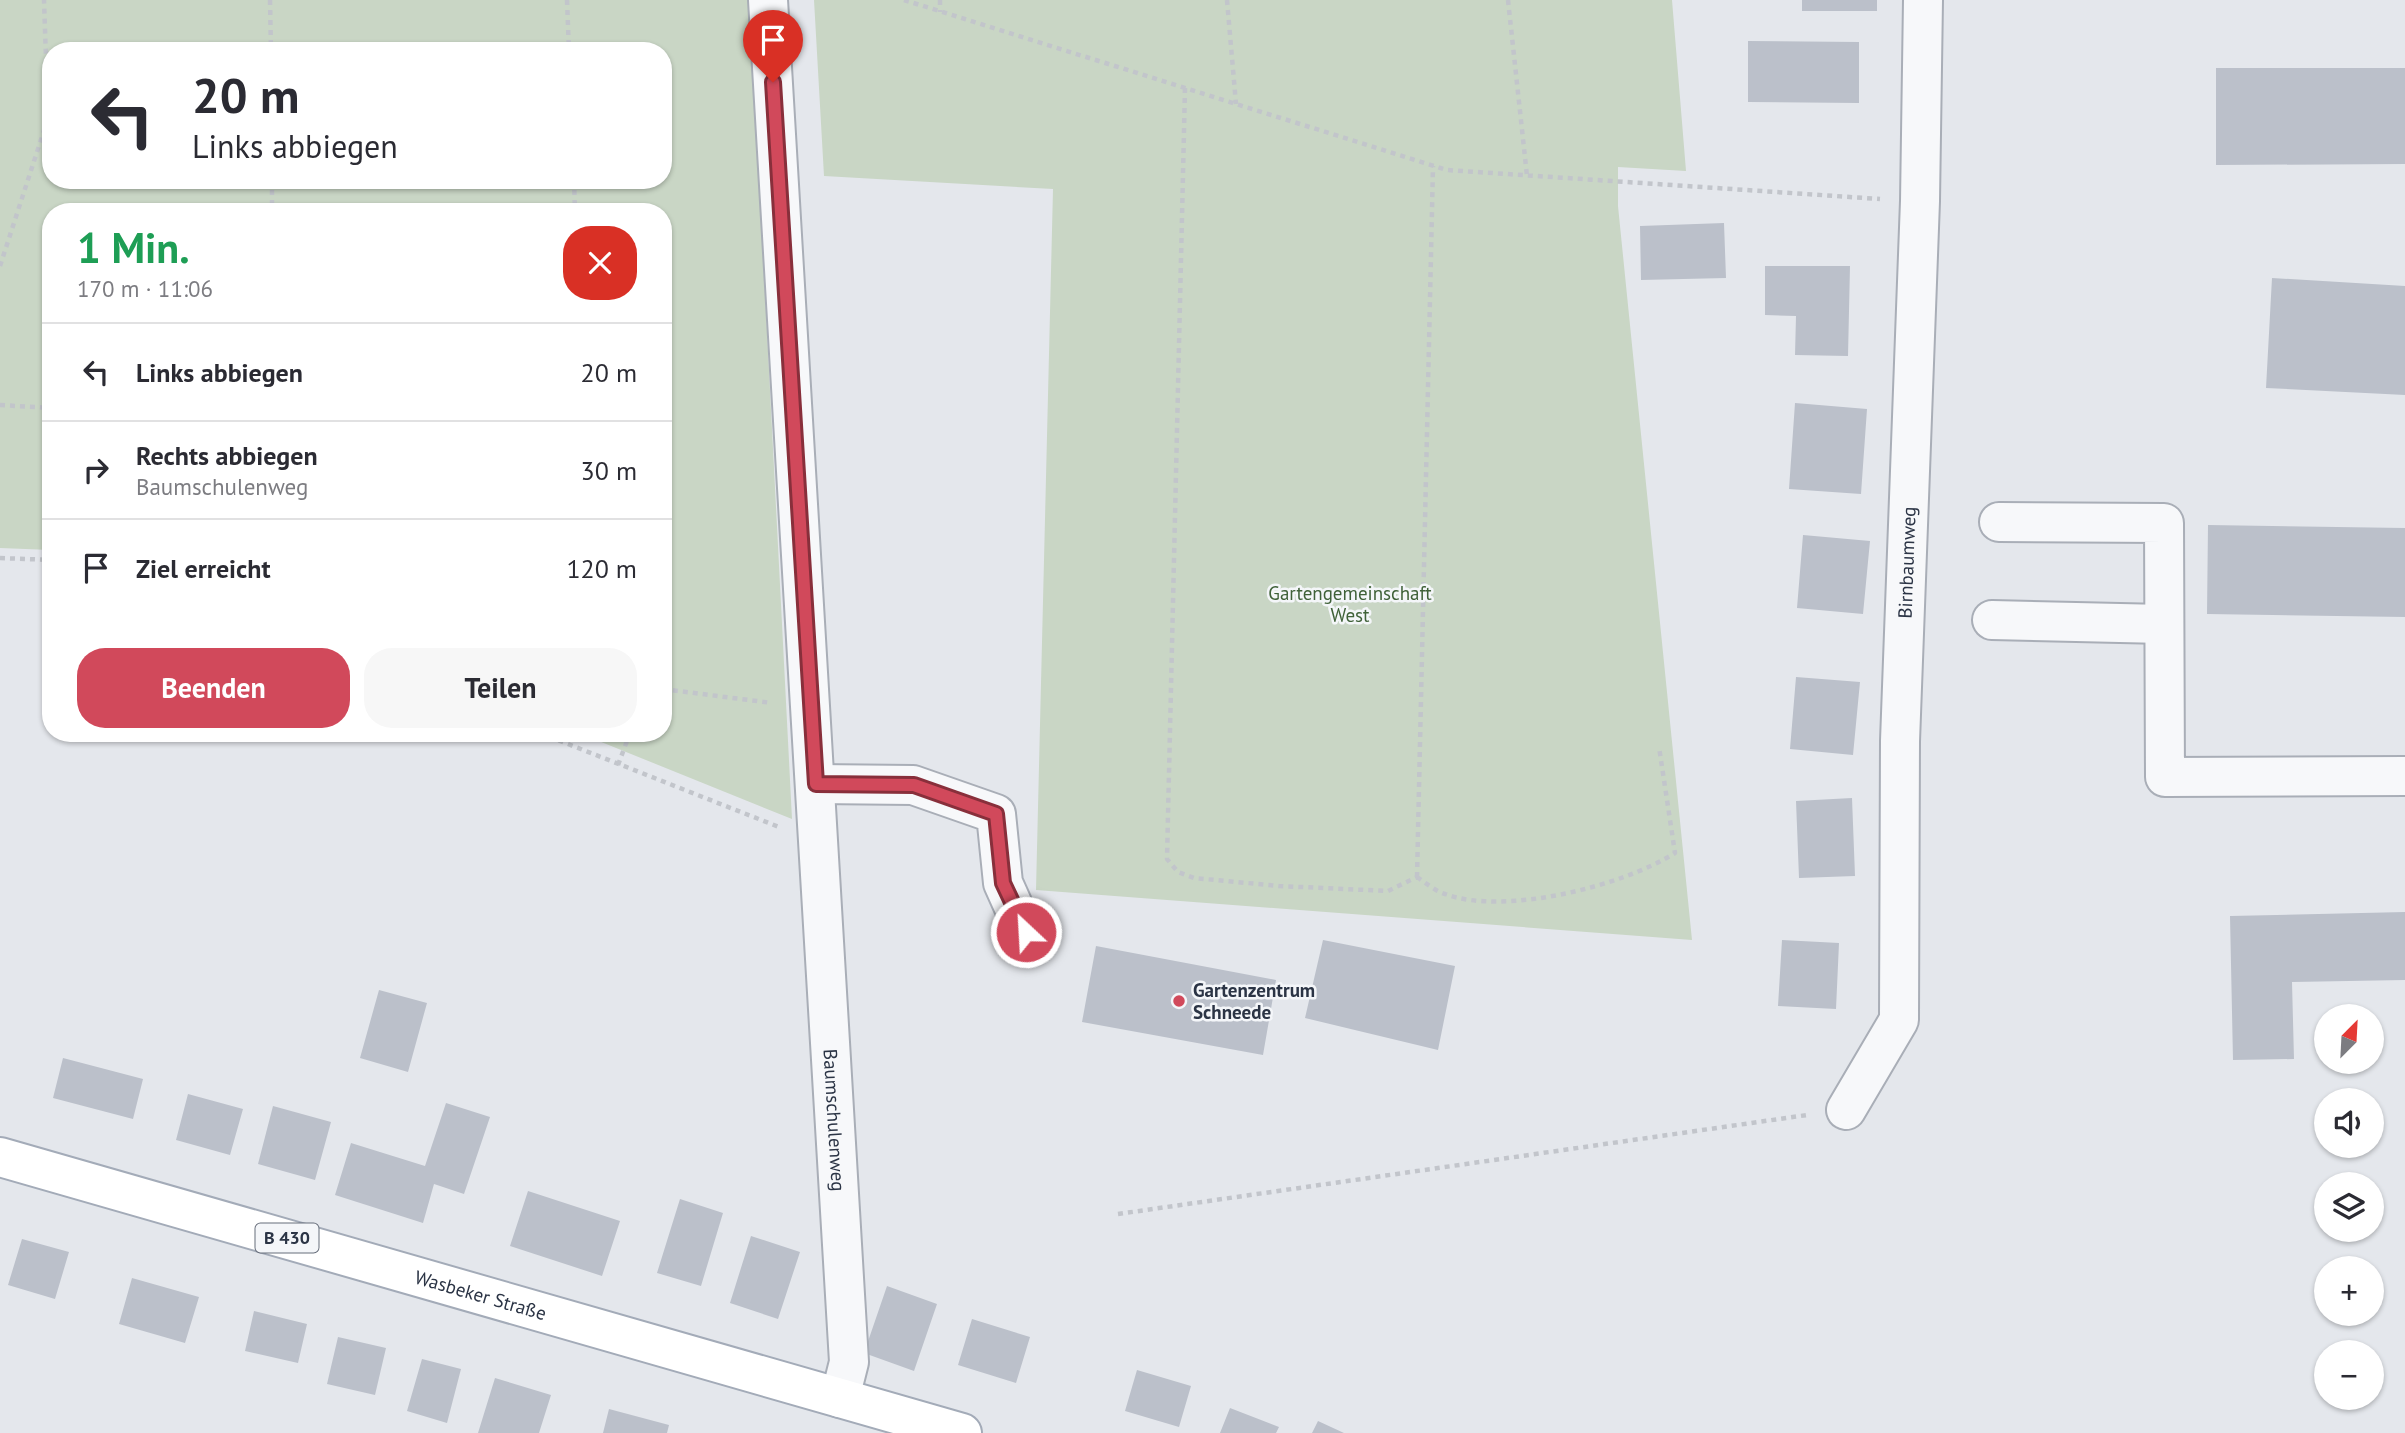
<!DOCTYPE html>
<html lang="de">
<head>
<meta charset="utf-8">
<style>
  :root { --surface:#fff; --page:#f7f7f7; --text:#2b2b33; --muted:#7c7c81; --line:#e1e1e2; --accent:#d1495b }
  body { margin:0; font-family:"PT Sans",sans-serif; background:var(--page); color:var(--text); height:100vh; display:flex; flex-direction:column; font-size:26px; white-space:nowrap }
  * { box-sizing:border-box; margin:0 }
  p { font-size:23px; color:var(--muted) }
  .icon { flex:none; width:38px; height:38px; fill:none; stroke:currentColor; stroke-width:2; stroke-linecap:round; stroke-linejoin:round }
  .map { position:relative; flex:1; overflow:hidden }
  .details { position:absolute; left:42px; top:203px; width:630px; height:539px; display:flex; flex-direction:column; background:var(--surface); border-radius:28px; box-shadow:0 2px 5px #0004 }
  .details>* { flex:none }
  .guide { position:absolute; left:42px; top:42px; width:630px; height:147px; border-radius:28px; box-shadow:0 2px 5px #0004; background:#fff; color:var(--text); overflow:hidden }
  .needle { width:46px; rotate:24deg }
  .controls { position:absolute; left:2314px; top:1004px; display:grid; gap:14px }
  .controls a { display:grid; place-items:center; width:70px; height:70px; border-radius:50%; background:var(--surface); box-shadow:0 2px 5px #0004; font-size:35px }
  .pin { position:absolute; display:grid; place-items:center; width:60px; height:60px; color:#fff; margin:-72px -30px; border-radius:50% 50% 50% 0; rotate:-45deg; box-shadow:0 0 7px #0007 }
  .pin .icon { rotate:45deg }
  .me { position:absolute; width:77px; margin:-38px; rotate:335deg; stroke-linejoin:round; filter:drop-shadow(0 0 5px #0008) }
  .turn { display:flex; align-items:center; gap:24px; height:147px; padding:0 35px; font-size:32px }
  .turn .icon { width:91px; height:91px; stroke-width:2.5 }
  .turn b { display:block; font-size:49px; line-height:60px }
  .round { display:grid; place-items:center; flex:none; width:74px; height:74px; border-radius:28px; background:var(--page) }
  .overview { display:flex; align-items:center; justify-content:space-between; height:119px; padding:0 35px }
  h1 { font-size:42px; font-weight:700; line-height:52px; color:#1e9e55 }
  .action { display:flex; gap:14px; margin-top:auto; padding:14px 35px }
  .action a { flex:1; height:80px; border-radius:28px; background:var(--accent); color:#fff; font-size:28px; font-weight:700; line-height:80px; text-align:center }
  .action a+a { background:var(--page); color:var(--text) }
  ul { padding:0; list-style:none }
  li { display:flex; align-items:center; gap:21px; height:98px; padding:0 35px; border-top:2px solid var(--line) }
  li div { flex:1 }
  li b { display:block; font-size:26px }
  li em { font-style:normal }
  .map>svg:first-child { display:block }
  .green { fill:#c9d6c5; fill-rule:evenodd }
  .building { fill:#bbc0ca }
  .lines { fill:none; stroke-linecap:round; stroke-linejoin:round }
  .minor-casing { stroke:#a9aeb7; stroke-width:42 }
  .major-casing { stroke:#a3abb8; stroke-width:42 }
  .path { stroke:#c2c5cb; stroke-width:4.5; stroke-dasharray:5 5; stroke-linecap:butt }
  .minor { stroke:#f7f8fa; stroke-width:38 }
  .major { stroke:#fff; stroke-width:38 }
  .route-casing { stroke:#882f3b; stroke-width:18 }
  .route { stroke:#d1495b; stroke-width:12 }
  .poi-dot { fill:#d1495b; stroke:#f4f6f9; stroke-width:2.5 }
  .labels { text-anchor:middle; stroke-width:5; stroke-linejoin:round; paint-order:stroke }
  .shield { fill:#f4f6f9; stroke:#676e7b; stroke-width:2 }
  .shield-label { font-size:18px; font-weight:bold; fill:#2b3445 }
  .street-label { font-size:19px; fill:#2b3445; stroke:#f4f6f9 }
  .park-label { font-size:19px; fill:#3f6138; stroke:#f4f6f9 }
  .poi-label { font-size:19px; font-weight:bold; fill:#2b3445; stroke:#f4f6f9; text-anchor:start }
</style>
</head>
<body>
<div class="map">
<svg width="2405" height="1433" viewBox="0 0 2405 1433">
  <rect width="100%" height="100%" fill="#e4e7ec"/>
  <!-- green -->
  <path class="green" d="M 0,0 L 750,0 L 792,819 L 579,733 L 663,733 L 663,212 L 51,212 L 51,550 L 0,548 ZM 51,51 L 663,51 L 663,180 L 51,180 Z
    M 814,0 L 1672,0 L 1686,171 L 1618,167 L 1618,206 L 1692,940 L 1036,890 L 1053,189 L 824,176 Z"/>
  <!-- building -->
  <path class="building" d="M 1802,0 L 1877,0 L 1877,11 L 1802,11 Z
    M 1748,41 L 1859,42 L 1859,103 L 1748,102 Z
    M 2216,68 L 2405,68 L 2405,164 L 2216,165 Z
    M 1724,223 L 1726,278 L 1641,280 L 1640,226 Z
    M 1765,266 L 1850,266 L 1848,356 L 1795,355 L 1796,316 L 1765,315 Z
    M 2272,278 L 2405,286 L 2405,395 L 2266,388 Z
    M 1795,403 L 1867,409 L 1861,494 L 1789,489 Z
    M 2208,525 L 2405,528 L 2405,617 L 2207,614 Z
    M 1803,535 L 1870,541 L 1863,614 L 1797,608 Z
    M 1796,677 L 1860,682 L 1853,755 L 1790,749 Z
    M 1852,798 L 1855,876 L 1799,878 L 1796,801 Z
    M 2405,912 L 2405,980 L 2292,982 L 2294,1059 L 2233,1060 L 2230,916 Z
    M 1323,940 L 1455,966 L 1438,1050 L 1305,1018 Z
    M 1782,940 L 1839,943 L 1836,1009 L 1778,1006 Z
    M 1096,946 L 1276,980 L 1263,1055 L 1082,1022 Z
    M 379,990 L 427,1003 L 408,1072 L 360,1058 Z
    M 63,1058 L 143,1079 L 133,1119 L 53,1098 Z
    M 188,1094 L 243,1109 L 230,1155 L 176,1140 Z
    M 446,1103 L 490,1117 L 464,1194 L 434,1184 L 423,1223 L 335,1195 L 351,1143 L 425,1166 Z
    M 273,1106 L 331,1122 L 315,1180 L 258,1164 Z
    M 528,1191 L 620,1221 L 602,1276 L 510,1246 Z
    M 680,1199 L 723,1213 L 701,1286 L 657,1273 Z
    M 751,1236 L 800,1252 L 778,1319 L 730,1303 Z
    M 22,1239 L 69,1252 L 55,1299 L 8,1285 Z
    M 132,1278 L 199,1297 L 185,1343 L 119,1324 Z
    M 887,1286 L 937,1304 L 914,1371 L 864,1353 Z
    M 254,1311 L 307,1324 L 298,1363 L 245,1351 Z
    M 972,1319 L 1030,1337 L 1016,1383 L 958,1365 Z
    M 338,1337 L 386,1348 L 375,1395 L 327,1384 Z
    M 422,1359 L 461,1369 L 447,1423 L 407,1411 Z
    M 1137,1370 L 1191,1386 L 1179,1427 L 1125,1411 Z
    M 495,1378 L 551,1395 L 539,1433 L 478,1433 Z
    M 1230,1408 L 1279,1427 L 1276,1433 L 1220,1433 Z
    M 609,1409 L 669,1425 L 667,1433 L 603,1433 Z
    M 1318,1421 L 1344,1433 L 1312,1433 Z"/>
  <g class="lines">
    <defs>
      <g id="minor">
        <path id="s1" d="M 768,0 L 849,1362 L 840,1398"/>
        <path d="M 1999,522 L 2164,523 L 2165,777 L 2405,776"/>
        <path d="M 1992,620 L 2164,624"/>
        <path d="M 816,784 L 913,785 L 996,814 L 1003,883 L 1025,932"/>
        <path id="s2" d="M 1846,1110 L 1899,1020 L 1900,741 L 1920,201 L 1923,0"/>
      </g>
      <g id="major">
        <path id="s3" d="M 0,1157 L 962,1433"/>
      </g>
    </defs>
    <!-- minor casing -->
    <use href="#minor" class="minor-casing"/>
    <!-- major casing -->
    <use href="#major" class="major-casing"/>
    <!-- path -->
    <path class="path" d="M 270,0 L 271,51
      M 567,0 L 569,51
      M 904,0 L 1447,170 L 1880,199
      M 940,0 L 940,12
      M 1227,0 L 1236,104
      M 1508,0 L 1527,176
      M 1185,88 L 1167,859 L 1178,872 L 1194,878 L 1279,886 L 1388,891 L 1417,877
      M 272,180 L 272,212
      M 574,180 L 575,212
      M 0,266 L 48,118 L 44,0
      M 0,405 L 51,408
      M 0,558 L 51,560
      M 663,689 L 772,703
      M 540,733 L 779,827
      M 618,765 L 630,733
      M 1417,877 L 1433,166
      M 1417,877 C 1426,883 1435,891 1445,894 C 1504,916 1623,886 1675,853 L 1659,747
      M 1118,1214 L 1807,1115"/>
    <!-- minor -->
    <use href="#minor" class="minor"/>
    <!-- major -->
    <use href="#major" class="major"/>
  </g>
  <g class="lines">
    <defs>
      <path id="route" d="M 773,82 L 816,784 L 914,785 L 996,814 L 1003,883 L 1026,932"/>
    </defs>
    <!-- route casing -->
    <use href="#route" class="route-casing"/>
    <!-- route -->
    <use href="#route" class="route"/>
  </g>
  <!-- markers -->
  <circle class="poi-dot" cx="1179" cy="1001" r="7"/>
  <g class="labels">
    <!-- shield labels -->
    <rect class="shield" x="255.5" y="1223.5" width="63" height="29" rx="5"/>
    <g class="shield-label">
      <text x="287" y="1244">B 430</text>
    </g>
    <!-- street labels -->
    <g class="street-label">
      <text dy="7" stroke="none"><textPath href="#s2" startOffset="562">Birnbaumweg</textPath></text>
      <text dy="7" stroke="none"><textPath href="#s1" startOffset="1122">Baumschulenweg</textPath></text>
      <text dy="7" stroke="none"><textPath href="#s3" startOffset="500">Wasbeker Straße</textPath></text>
    </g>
    <!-- park labels -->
    <g class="park-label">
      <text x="1350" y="600">Gartengemeinschaft<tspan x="1350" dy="22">West</tspan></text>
    </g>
    <!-- poi labels -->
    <g class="poi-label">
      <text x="1193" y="997">Gartenzentrum<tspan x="1193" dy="22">Schneede</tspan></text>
    </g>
  </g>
</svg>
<div class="controls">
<a><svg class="needle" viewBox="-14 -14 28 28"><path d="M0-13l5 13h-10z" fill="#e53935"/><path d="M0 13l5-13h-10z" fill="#7c7c81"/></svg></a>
<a><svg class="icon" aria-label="sound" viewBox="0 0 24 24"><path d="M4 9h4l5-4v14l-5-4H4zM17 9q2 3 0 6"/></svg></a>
<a><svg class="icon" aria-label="layers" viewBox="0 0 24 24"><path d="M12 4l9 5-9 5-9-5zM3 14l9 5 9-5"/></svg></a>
<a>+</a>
<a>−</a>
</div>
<div class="pin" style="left:773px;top:82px;background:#d93025"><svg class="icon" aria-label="arrive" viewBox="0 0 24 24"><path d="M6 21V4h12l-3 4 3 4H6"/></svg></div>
<svg class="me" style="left:1026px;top:932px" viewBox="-20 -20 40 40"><circle r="17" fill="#d1495b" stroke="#fff" stroke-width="3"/><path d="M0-11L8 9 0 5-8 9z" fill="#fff"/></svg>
<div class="guide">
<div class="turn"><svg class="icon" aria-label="left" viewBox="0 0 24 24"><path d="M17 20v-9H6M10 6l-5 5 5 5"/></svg><div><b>20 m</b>Links abbiegen</div></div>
</div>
<section class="details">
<div class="overview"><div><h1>1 Min.</h1><p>170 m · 11:06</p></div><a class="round" style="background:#d93025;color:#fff"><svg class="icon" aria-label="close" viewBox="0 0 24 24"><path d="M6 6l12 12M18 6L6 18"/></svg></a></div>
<ul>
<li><svg class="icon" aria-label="left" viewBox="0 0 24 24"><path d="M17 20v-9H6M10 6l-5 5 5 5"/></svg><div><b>Links abbiegen</b></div><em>20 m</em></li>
<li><svg class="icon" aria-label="right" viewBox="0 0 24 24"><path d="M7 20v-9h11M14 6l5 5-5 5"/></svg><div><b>Rechts abbiegen</b><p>Baumschulenweg</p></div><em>30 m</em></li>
<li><svg class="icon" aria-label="arrive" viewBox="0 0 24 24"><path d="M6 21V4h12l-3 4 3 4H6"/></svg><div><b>Ziel erreicht</b></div><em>120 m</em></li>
</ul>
<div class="action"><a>Beenden</a><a>Teilen</a></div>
</section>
</div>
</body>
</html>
